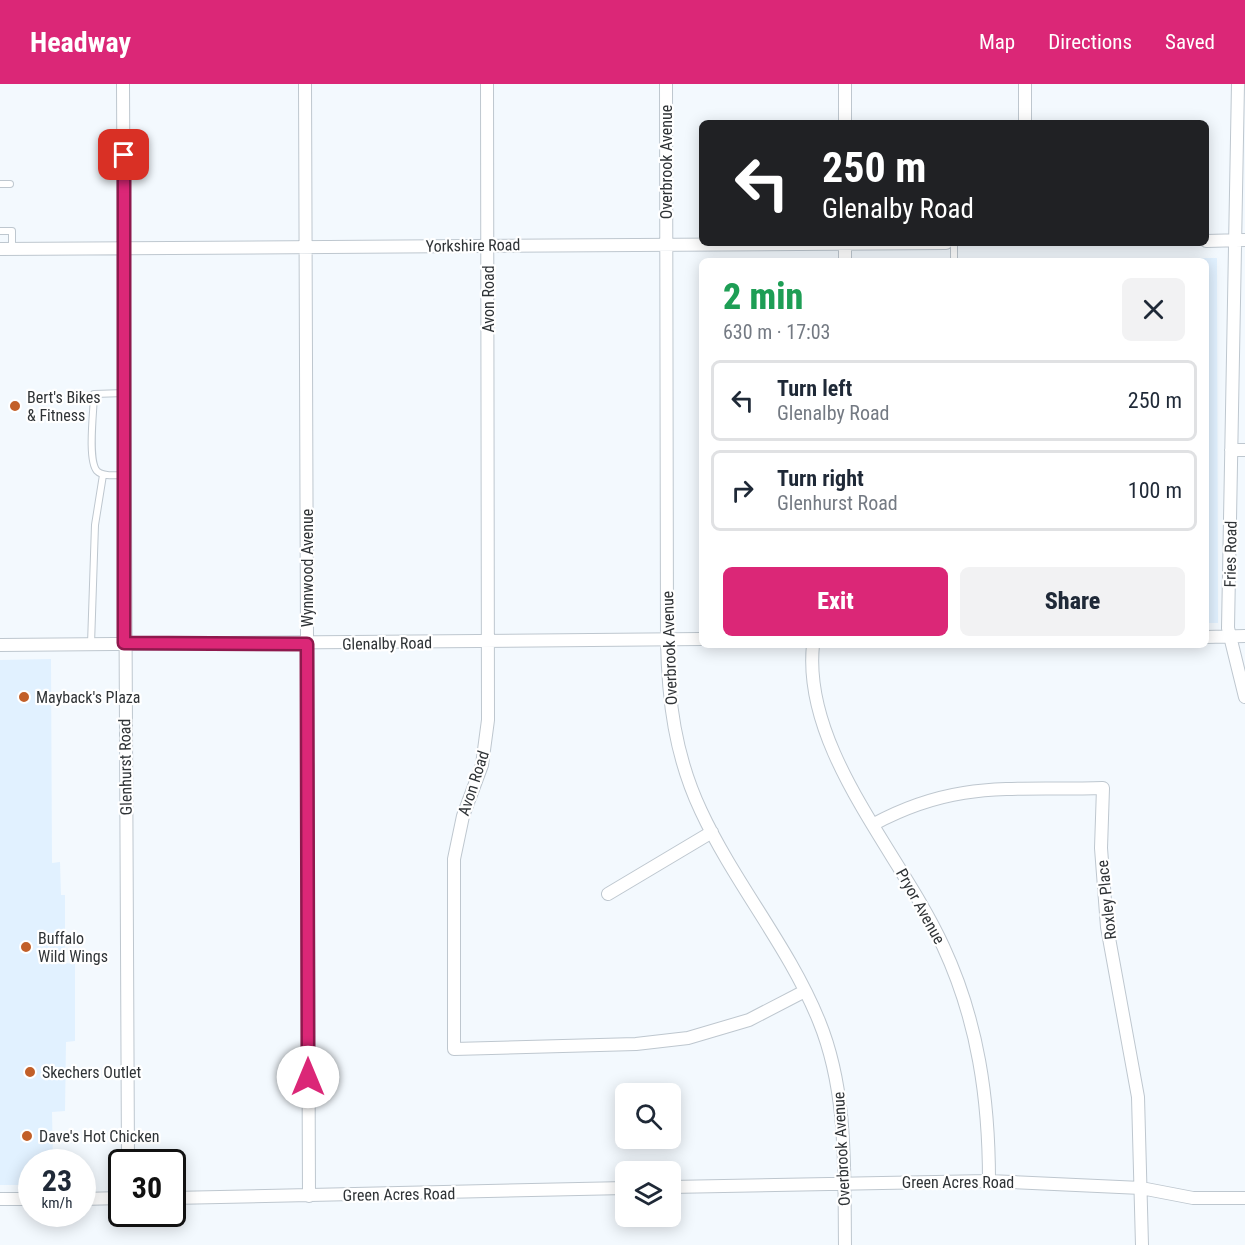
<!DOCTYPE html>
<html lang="en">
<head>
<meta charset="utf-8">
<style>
  :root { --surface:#fff; --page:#f2f2f3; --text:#1f2937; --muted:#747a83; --line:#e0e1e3; --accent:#db2777 }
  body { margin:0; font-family:"Roboto Condensed",sans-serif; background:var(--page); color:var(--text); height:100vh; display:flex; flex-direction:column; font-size:22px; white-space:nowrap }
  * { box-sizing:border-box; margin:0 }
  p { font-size:20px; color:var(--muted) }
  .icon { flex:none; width:33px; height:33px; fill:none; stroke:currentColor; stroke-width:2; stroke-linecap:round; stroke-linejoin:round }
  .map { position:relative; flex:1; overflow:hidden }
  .drawer { position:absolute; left:699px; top:174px; width:510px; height:390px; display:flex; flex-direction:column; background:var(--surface); border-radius:9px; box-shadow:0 3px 15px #0003 }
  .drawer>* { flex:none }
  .banner { position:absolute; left:699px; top:36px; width:510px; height:126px; border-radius:9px; box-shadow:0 3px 15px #0003; background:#202124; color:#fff; overflow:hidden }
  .fabs { position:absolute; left:615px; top:999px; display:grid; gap:12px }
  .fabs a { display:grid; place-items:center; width:66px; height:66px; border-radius:9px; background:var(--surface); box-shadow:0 3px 15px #0003; font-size:30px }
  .speed { position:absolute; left:18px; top:1065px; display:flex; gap:12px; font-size:30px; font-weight:700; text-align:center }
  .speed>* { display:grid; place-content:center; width:78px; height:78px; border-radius:50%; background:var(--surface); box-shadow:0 3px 15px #0003; line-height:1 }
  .speed small { font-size:15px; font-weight:400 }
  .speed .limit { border:3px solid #111; border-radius:9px; background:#fff; color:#111 }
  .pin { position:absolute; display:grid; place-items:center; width:51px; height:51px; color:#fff; margin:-26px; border-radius:12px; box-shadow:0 3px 9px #0006 }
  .me { position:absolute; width:66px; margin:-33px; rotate:0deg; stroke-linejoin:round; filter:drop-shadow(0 0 4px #0008) }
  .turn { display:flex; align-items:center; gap:21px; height:126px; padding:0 24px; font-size:27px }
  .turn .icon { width:78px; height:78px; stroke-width:2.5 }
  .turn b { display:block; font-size:42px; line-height:51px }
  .round { display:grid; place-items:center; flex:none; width:63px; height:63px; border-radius:9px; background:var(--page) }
  .head { display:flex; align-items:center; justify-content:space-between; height:102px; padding:0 24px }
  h1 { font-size:36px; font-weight:800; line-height:45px; color:#1e9e55 }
  .action { display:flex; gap:12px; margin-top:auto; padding:12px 24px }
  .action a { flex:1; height:69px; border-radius:9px; background:var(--accent); color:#fff; font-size:24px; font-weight:800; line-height:69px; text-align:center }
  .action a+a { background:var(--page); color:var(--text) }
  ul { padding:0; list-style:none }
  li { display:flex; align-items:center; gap:18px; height:81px; margin:0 12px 9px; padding:0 12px; border:3px solid var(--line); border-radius:9px }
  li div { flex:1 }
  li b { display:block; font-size:22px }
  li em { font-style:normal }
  header { display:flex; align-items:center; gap:36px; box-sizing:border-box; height:84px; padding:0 30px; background:var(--accent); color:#fff }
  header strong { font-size:28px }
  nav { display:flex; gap:33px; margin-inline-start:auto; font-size:21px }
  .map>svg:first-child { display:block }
  .built { fill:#e1f1ff }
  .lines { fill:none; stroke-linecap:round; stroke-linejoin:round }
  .lane-casing { stroke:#bec7cf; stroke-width:8 }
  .street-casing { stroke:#bec7cf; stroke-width:14 }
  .lane { stroke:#fff; stroke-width:6 }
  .street { stroke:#fff; stroke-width:12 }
  .route-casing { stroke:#8e194d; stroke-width:15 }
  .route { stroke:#db2777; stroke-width:10 }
  .poi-dot { fill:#c25f28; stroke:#fff; stroke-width:2 }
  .labels { text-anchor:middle; stroke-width:4.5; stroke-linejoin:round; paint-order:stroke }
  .street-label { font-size:16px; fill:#2f3336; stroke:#fff }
  .poi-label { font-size:16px; fill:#2f3336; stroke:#fff; text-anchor:start }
</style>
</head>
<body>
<header>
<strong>Headway</strong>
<nav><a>Map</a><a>Directions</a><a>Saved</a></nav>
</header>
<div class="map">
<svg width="1245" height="1161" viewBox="0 0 1245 1161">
  <rect width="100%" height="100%" fill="#f3f9fe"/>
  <!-- built -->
  <path class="built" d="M 1217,174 L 1218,539 L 1206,539 L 1206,177 L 865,177 L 865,175 Z
    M 51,575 L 52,779 L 60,778 L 61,811 L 65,811 L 65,879 L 75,880 L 75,957 L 66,958 L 65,1027 L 52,1028 L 53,1078 L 32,1078 L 31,1101 L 0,1101 L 0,576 Z"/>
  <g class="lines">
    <defs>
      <path id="lane" d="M 0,100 L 10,100
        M 0,147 L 12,147 L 12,165
        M 954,177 L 954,159
        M 124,391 C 116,391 103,393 97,387 C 87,376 94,325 94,310 L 125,309
        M 91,560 L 95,441 L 103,391"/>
      <path id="street" d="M 123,0 L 128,1078
        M 305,0 L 309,1112
        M 487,0 L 488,636 L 482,681 L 463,732 L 454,775 L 454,965 L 636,960 L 688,954 L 749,936 L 805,907
        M 666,0 L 667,556 C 668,616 675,672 701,727 C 735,800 789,863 819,937 C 848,1008 844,1086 845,1161
        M 845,0 L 845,39
        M 1025,0 L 1025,39
        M 1238,0 L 1228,544 L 1245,613
        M 1206,157 L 1245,156
        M 845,159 L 845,177
        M 0,165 L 946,159
        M 1231,366 L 1245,366
        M 1206,553 L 1245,552
        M 0,561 L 702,555
        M 813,561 C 802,666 901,770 943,862 C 978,937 989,1015 989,1097
        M 874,740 C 958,695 1013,707 1103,704 L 1101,764 L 1107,843 L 1138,1013 L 1142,1161
        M 608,810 L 712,748
        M 670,1103 L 989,1097 L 1141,1104 L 1193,1114 L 1245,1114
        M 172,1114 L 626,1104
        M 0,1115 L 32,1115
        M 82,1115 L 122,1114"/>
    </defs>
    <!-- lane casing -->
    <use href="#lane" class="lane-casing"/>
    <!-- street casing -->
    <use href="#street" class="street-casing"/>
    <!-- lane -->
    <use href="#lane" class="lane"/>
    <!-- street -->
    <use href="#street" class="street"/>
  </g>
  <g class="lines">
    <defs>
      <path id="route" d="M 124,71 L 124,559 L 307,560 L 308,993"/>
    </defs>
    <!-- route casing -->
    <use href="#route" class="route-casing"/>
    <!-- route -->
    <use href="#route" class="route"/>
  </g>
  <!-- markers -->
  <g class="poi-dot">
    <circle cx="15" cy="322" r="6"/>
    <circle cx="24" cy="613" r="6"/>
    <circle cx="26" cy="863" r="6"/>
    <circle cx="30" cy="988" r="6"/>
    <circle cx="27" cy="1052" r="6"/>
  </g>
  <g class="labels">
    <!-- street labels -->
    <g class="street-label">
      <text transform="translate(666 78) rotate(-90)" y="6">Overbrook Avenue</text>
      <text transform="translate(473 161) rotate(-1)" y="6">Yorkshire Road</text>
      <text transform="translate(488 215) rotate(-90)" y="6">Avon Road</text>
      <text transform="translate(1230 470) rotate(-89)" y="6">Fries Road</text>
      <text transform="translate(307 484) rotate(-90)" y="6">Wynnwood Avenue</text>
      <text transform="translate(387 559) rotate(-1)" y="6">Glenalby Road</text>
      <text transform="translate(669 564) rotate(-92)" y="6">Overbrook Avenue</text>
      <text transform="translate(125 683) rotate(-91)" y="6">Glenhurst Road</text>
      <text transform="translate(473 699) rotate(-72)" y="6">Avon Road</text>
      <text transform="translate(1106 816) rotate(-96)" y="6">Roxley Place</text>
      <text transform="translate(921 822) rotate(61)" y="6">Pryor Avenue</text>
      <text transform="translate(841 1065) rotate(-93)" y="6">Overbrook Avenue</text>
      <text x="958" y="1104">Green Acres Road</text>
      <text transform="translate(399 1110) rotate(-1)" y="6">Green Acres Road</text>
    </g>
    <!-- poi labels -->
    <g class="poi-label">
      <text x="27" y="319">Bert's Bikes<tspan x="27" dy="18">&amp; Fitness</tspan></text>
      <text x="36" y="619">Mayback's Plaza</text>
      <text x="38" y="860">Buffalo<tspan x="38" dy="18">Wild Wings</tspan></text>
      <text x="42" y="994">Skechers Outlet</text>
      <text x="39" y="1058">Dave's Hot Chicken</text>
    </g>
  </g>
</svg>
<div class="fabs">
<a><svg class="icon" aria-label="search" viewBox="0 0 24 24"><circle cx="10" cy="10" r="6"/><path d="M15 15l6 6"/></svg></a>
<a><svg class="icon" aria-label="layers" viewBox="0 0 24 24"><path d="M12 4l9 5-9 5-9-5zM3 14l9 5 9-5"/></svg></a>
</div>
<div class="speed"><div>23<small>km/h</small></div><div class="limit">30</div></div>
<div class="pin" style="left:124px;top:71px;background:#d93025"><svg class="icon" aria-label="arrive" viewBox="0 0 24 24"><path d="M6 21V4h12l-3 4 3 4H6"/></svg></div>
<svg class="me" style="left:308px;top:993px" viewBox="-20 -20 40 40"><circle r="19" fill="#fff"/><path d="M0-13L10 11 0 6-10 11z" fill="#db2777"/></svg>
<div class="banner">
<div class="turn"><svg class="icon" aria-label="left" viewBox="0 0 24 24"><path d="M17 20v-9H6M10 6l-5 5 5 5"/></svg><div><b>250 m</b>Glenalby Road</div></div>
</div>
<section class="drawer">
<div class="head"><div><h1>2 min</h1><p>630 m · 17:03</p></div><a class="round"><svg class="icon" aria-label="close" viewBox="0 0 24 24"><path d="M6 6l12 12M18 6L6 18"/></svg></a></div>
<ul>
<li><svg class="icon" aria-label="left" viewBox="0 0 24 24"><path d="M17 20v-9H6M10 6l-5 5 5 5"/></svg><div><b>Turn left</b><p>Glenalby Road</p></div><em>250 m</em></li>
<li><svg class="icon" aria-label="right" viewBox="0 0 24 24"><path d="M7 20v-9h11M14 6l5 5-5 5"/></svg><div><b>Turn right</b><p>Glenhurst Road</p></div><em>100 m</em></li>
</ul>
<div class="action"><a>Exit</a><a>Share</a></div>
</section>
</div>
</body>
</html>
